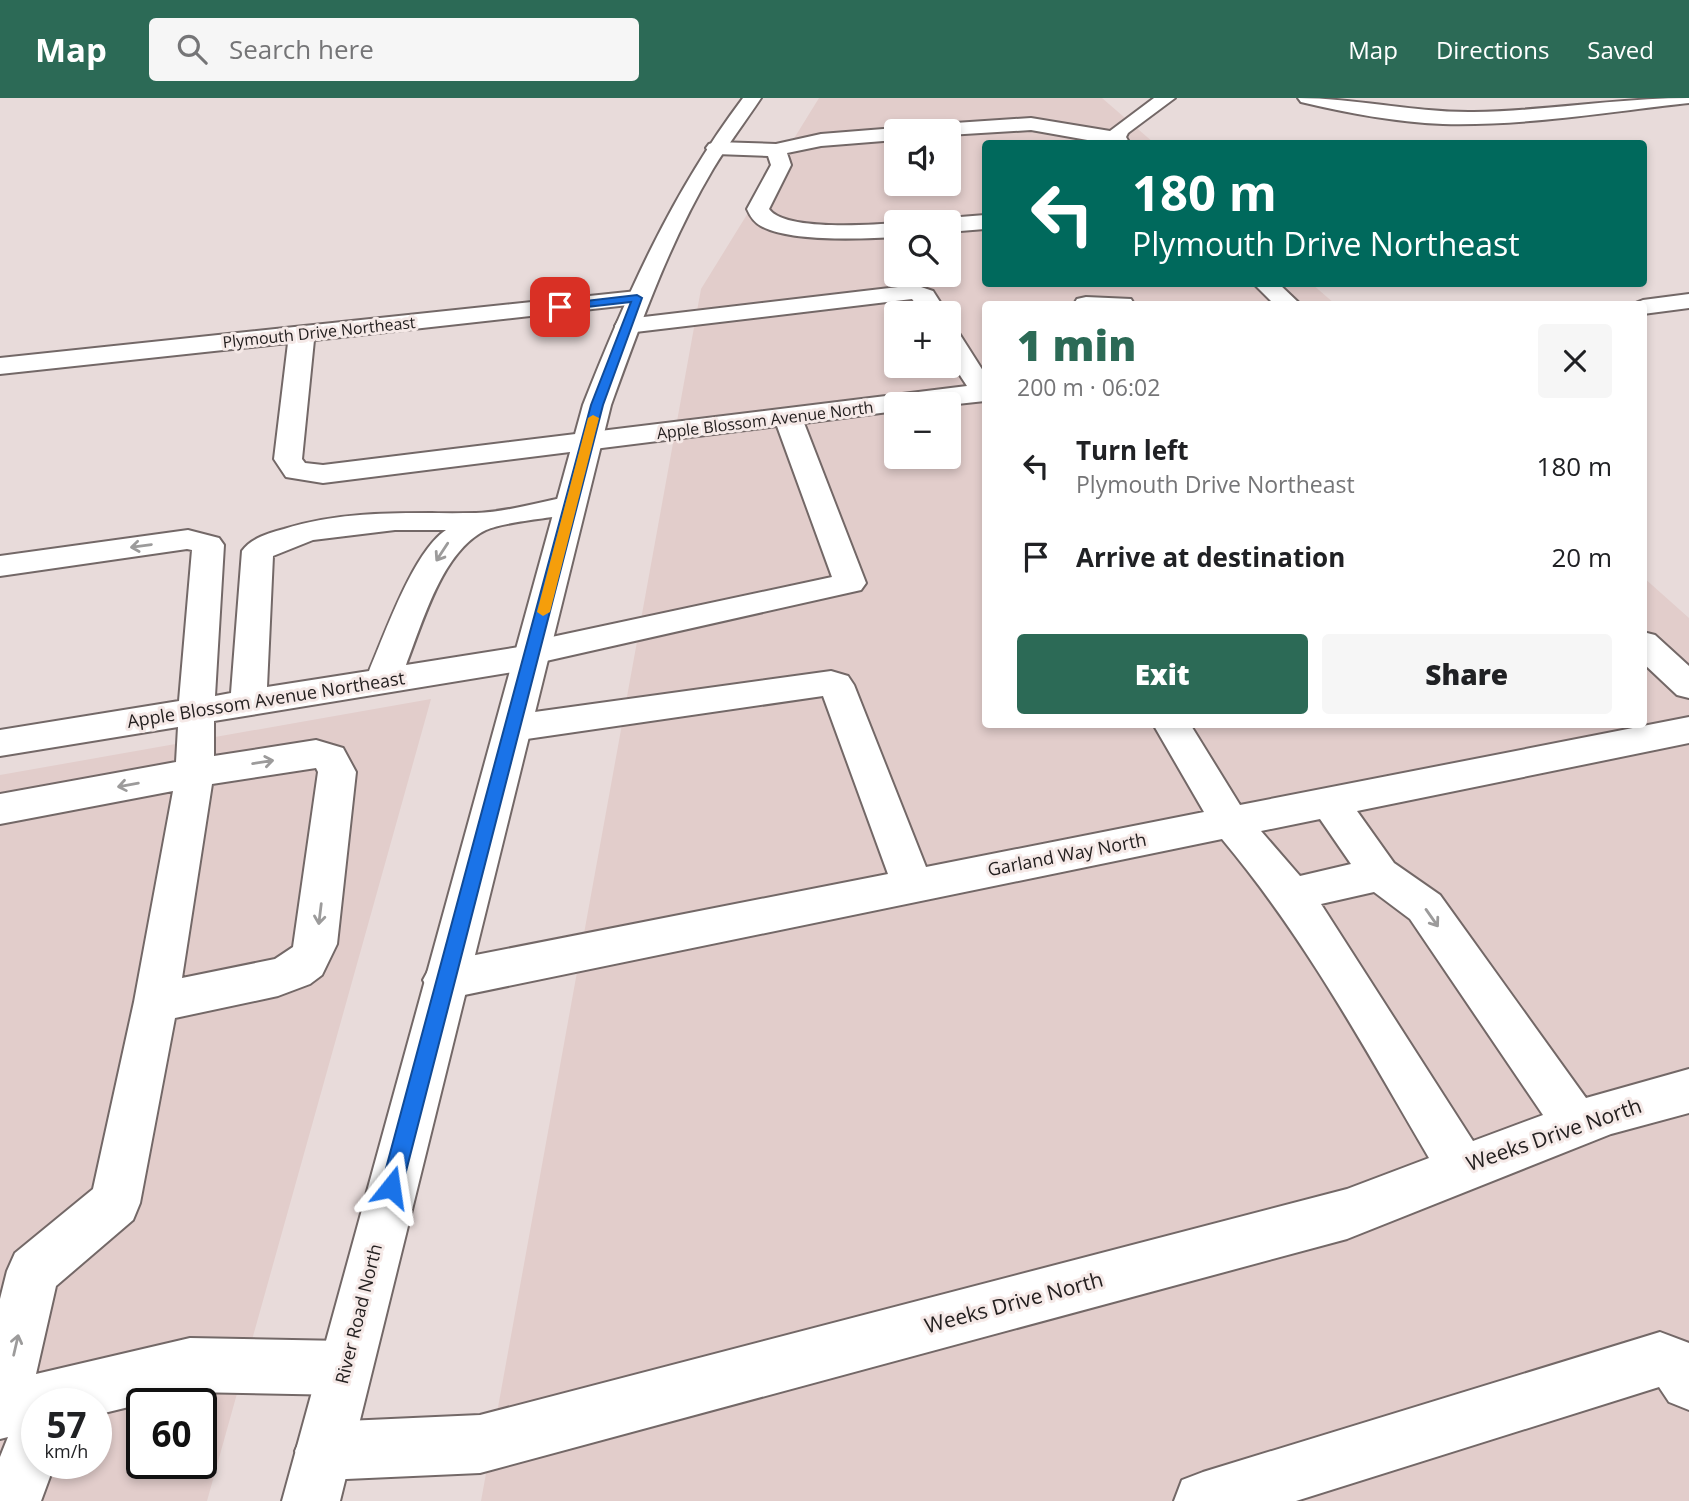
<!DOCTYPE html>
<html lang="en">
<head>
<meta charset="utf-8">
<style>
  :root { --surface:#fff; --page:#f6f6f6; --text:#202124; --muted:#757577; --accent:#2c6a56 }
  body { margin:0; font-family:"Open Sans",sans-serif; background:var(--page); color:var(--text); height:100vh; display:flex; flex-direction:column; font-size:26px; white-space:nowrap }
  * { box-sizing:border-box; margin:0 }
  p { font-size:23px; color:var(--muted) }
  .icon { flex:none; width:38px; height:38px; fill:none; stroke:currentColor; stroke-width:2; stroke-linecap:round; stroke-linejoin:round }
  .map { position:relative; flex:1; overflow:hidden }
  .sheet { position:absolute; left:982px; top:203px; width:665px; height:427px; display:flex; flex-direction:column; background:var(--surface); border-radius:7px; box-shadow:0 4px 10px #0003 }
  .sheet>* { flex:none }
  .banner { position:absolute; left:982px; top:42px; width:665px; height:147px; border-radius:7px; box-shadow:0 4px 10px #0003; background:#00695c; color:#fff; overflow:hidden }
  .buttons { position:absolute; left:884px; top:21px; display:grid; gap:14px }
  .buttons a { display:grid; place-items:center; width:77px; height:77px; border-radius:7px; background:var(--surface); box-shadow:0 4px 10px #0003; font-size:35px }
  .speed { position:absolute; left:21px; top:1290px; display:flex; gap:14px; font-size:35px; font-weight:700; text-align:center }
  .speed>* { display:grid; place-content:center; width:91px; height:91px; border-radius:50%; background:var(--surface); box-shadow:0 4px 10px #0003; line-height:1 }
  .speed small { font-size:18px; font-weight:400 }
  .speed .limit { border:4px solid #111; border-radius:10px; background:#fff; color:#111 }
  .pin { position:absolute; display:grid; place-items:center; width:60px; height:60px; color:#fff; margin:-30px; border-radius:14px; box-shadow:0 4px 10px #0006 }
  .me { position:absolute; width:77px; margin:-38px; rotate:15deg; stroke-linejoin:round; filter:drop-shadow(0 0 5px #0008) }
  .turn { display:flex; align-items:center; gap:24px; height:147px; padding:0 35px; font-size:32px }
  .turn .icon { width:91px; height:91px; stroke-width:2.5 }
  .turn b { display:block; font-size:49px; line-height:60px }
  .round { display:grid; place-items:center; flex:none; width:74px; height:74px; border-radius:7px; background:var(--page) }
  .head { display:flex; align-items:center; justify-content:space-between; height:119px; padding:0 35px }
  h1 { font-size:42px; font-weight:800; line-height:52px; color:var(--accent) }
  .primary-button { display:flex; gap:14px; margin-top:auto; padding:14px 35px }
  .primary-button a { flex:1; height:80px; border-radius:7px; background:var(--accent); color:#fff; font-size:28px; font-weight:800; line-height:80px; text-align:center }
  .primary-button a+a { background:var(--page); color:var(--text) }
  ul { padding:0; list-style:none }
  li { display:flex; align-items:center; gap:21px; height:91px; padding:0 35px }
  li div { flex:1 }
  li b { display:block; font-size:26px }
  li em { font-style:normal }
  header { display:flex; align-items:center; gap:42px; box-sizing:border-box; height:98px; padding:0 35px; background:var(--accent); color:#fff }
  header strong { font-size:33px }
  nav { display:flex; gap:38px; margin-inline-start:auto; font-size:24px }
  .search { width:490px; height:63px; background:var(--page); display:flex; align-items:center; gap:18px; box-sizing:border-box; padding:0 24px; border-radius:7px; color:var(--muted); font-size:26px }
  .map>svg:first-child { display:block }
  .built { fill:#e2cdcb; fill-rule:evenodd }
  .lines { fill:none; stroke-linecap:round; stroke-linejoin:round }
  .minor-casing { stroke:#736867; stroke-width:4 }
  .major-casing { stroke:#736867; stroke-width:4 }
  .minor { fill:#fff; fill-rule:evenodd }
  .major { fill:#fff; fill-rule:evenodd }
  .oneway { stroke:#9c9b9b }
  .route { fill:#1a73e8; stroke:#114b97; stroke-width:2 }
  .slow { fill:#f59e0b }
  .labels { text-anchor:middle; stroke-width:6; stroke-linejoin:round; paint-order:stroke }
  .far-street-label { font-size:16px; fill:#242020; stroke:#f5e9e7 }
  .street-label { font-size:18px; fill:#242020; stroke:#f5e9e7 }
  .near-street-label { font-size:21px; fill:#242020; stroke:#f5e9e7 }
</style>
</head>
<body>
<header>
<strong>Map</strong>
<div class="search"><svg class="icon" aria-label="search" viewBox="0 0 24 24"><circle cx="10" cy="10" r="6"/><path d="M15 15l6 6"/></svg>Search here</div>
<nav><a>Map</a><a>Directions</a><a>Saved</a></nav>
</header>
<div class="map">
<svg width="1689" height="1403" viewBox="0 0 1689 1403">
  <rect width="100%" height="100%" fill="#e8dbda"/>
  <!-- built -->
  <path class="built" d="M 819,0 L 1102,0 L 1154,45 L 985,46 L 985,186 L 1312,186 L 1335,206 L 985,206 L 985,626 L 1643,626 L 1643,479 L 1689,520 L 1689,1403 L 481,1403 L 701,191 ZM 896,33 L 948,33 L 948,86 L 896,86 ZM 896,124 L 948,124 L 948,177 L 896,177 ZM 896,215 L 948,215 L 948,268 L 896,268 ZM 896,306 L 948,306 L 948,359 L 896,359 Z
    M 431,601 L 207,1403 L 0,1403 L 0,677 ZM 37,1306 L 96,1306 L 96,1365 L 37,1365 ZM 142,1306 L 201,1306 L 201,1365 L 142,1365 Z"/>
  <g class="lines">
    <defs>
      <path id="minor" d="M 1154,0 L 1175,0 L 1128,35 L 1126,39 L 1130,46 L 1110,46 L 1031,32 L 948,37 L 948,33 L 915,33 L 925,27 L 1031,20 L 1110,33 Z
        M 1298,0 C 1357,0 1415,15 1474,14 C 1546,13 1617,0 1689,0 L 1689,5 C 1607,14 1526,28 1443,26 C 1395,24 1347,15 1301,4 Z
        M 896,30 L 904,33 L 896,33 L 896,42 L 821,48 L 787,55 L 791,67 L 769,111 C 784,133 870,127 896,125 L 896,139 C 863,141 789,144 761,128 C 754,124 750,118 747,111 L 771,67 L 768,58 L 716,56 L 709,54 L 706,50 L 709,46 L 716,44 L 776,46 L 821,36 Z
        M 985,117 L 985,131 L 948,134 L 948,124 L 939,124 L 948,120 Z
        M 1254,186 L 1279,186 L 1300,206 L 1274,206 Z
        M 915,187 L 933,193 L 947,215 L 923,215 L 912,201 L 627,235 L 618,233 L 615,228 L 618,223 L 627,221 Z
        M 637,193 L 646,195 L 649,200 L 646,205 L 314,242 L 302,361 L 305,365 L 323,367 L 967,288 L 948,259 L 948,230 L 957,232 L 985,276 L 985,303 L 948,307 L 896,306 L 896,313 L 804,325 L 866,485 L 861,492 L 546,563 L 544,567 L 532,571 L 214,623 L 214,658 L 316,642 L 343,650 L 356,674 L 337,846 L 322,877 L 310,886 L 278,898 L 175,920 L 140,1105 L 133,1122 L 56,1188 L 36,1276 L 190,1240 L 344,1243 L 363,1251 L 371,1270 L 363,1289 L 344,1297 L 190,1294 L 96,1317 L 96,1306 L 37,1306 L 37,1365 L 55,1365 L 41,1403 L 0,1403 L 0,1359 L 8,1339 L 0,1341 L 0,1201 L 7,1173 L 15,1155 L 93,1091 L 134,904 L 173,693 L 0,726 L 0,696 L 176,664 L 178,629 L 0,658 L 0,632 L 179,603 L 192,452 L 187,451 L 0,478 L 0,458 L 188,432 L 219,440 L 224,447 L 215,598 L 231,595 L 242,453 C 251,440 269,435 284,431 C 348,411 410,416 476,415 C 507,414 540,404 571,398 L 582,401 L 586,407 L 582,413 L 571,416 C 551,420 503,424 486,432 C 442,453 423,524 406,567 L 519,549 L 533,543 L 832,479 L 777,328 L 323,385 L 286,379 L 274,361 L 288,245 L 0,276 L 0,260 ZM 395,432 L 446,432 C 413,454 385,536 369,573 L 267,589 L 273,458 L 313,442 ZM 316,670 L 318,674 L 293,849 L 275,861 L 182,880 L 212,686 Z
        M 1689,196 L 1689,210 L 1643,216 L 1643,206 L 1633,206 L 1643,202 Z
        M 1086,199 L 1131,201 L 1134,206 L 1074,206 L 1077,201 Z
        M 1643,534 L 1655,537 L 1689,568 L 1689,600 L 1677,597 L 1643,565 Z
        M 831,573 L 848,578 L 854,587 L 926,769 L 1204,714 L 1153,626 L 1190,626 L 1240,707 L 1689,619 L 1689,645 L 1357,713 L 1394,765 L 1440,797 L 1586,1000 L 1689,971 L 1689,1015 L 1611,1036 L 1347,1141 L 480,1375 L 324,1382 L 304,1373 L 295,1353 L 304,1333 L 324,1324 L 480,1317 L 1347,1091 L 1429,1060 C 1364,949 1305,840 1222,741 L 445,901 L 430,895 L 423,882 L 430,869 L 445,863 L 888,776 L 823,598 L 513,643 L 500,639 L 495,630 L 500,621 L 513,617 ZM 1320,721 L 1351,766 L 1300,778 L 1261,733 ZM 1374,794 L 1410,821 L 1543,1017 L 1473,1043 L 1321,806 Z
        M 1660,1234 L 1689,1245 L 1689,1312 L 1669,1304 L 1659,1289 L 1296,1403 L 1174,1403 L 1182,1382 L 1203,1374 Z"/>
      <path id="major" d="M 743,0 L 761,0 C 745,24 728,46 713,71 C 669,145 640,227 611,307 L 340,1403 L 282,1403 L 583,307 C 626,198 672,94 743,0 Z"/>
    </defs>
    <!-- minor casing -->
    <use href="#minor" class="minor-casing"/>
    <!-- major casing -->
    <use href="#major" class="major-casing"/>
    <!-- minor -->
    <use href="#minor" class="minor"/>
    <!-- major -->
    <use href="#major" class="major"/>
  </g>
  <!-- one-way arrows -->
  <defs><path id="oneway-shaft" d="M-6 0H5M1.5-3L5.5 0L1.5 3" fill="none" stroke-width="1.6" stroke-linecap="round" stroke-linejoin="round" transform="scale(1.75)"/></defs>
  <g class="oneway">
    <use href="#oneway-shaft" transform="translate(141 448) rotate(172)"/>
    <use href="#oneway-shaft" transform="translate(442 454) rotate(123)"/>
    <use href="#oneway-shaft" transform="translate(263 664) rotate(-9)"/>
    <use href="#oneway-shaft" transform="translate(128 687) rotate(170)"/>
    <use href="#oneway-shaft" transform="translate(320 816) rotate(97)"/>
    <use href="#oneway-shaft" transform="translate(1432 820) rotate(55)"/>
    <use href="#oneway-shaft" transform="translate(16 1247) rotate(-77)"/>
  </g>
  <!-- route -->
  <path class="route" d="M 637,197 L 642,200 L 603,307 L 402,1089 L 399,1096 L 391,1099 L 384,1096 L 381,1089 L 591,307 L 631,204 L 560,212 L 555,209 L 560,206 Z"/>
  <!-- slow -->
  <path class="slow" d="M 593,317 L 599,320 L 550,514 L 543,518 L 537,514 L 588,320 Z"/>
  <g class="labels">
    <!-- far-street labels -->
    <g class="far-street-label">
      <text transform="translate(319 234) rotate(-6)" y="6">Plymouth Drive Northeast</text>
      <text transform="translate(765 322) rotate(-7)" y="6">Apple Blossom Avenue North</text>
    </g>
    <!-- street labels -->
    <g class="street-label">
      <text transform="translate(266 602) rotate(-9)" y="6">Apple Blossom Avenue Northeast</text>
      <text transform="translate(1067 757) rotate(-11)" y="6">Garland Way North</text>
      <text transform="translate(359 1216) rotate(-76)" y="6">River Road North</text>
    </g>
    <!-- near-street labels -->
    <g class="near-street-label">
      <text transform="translate(1554 1037) rotate(-19)" y="7">Weeks Drive North</text>
      <text transform="translate(1014 1205) rotate(-15)" y="7">Weeks Drive North</text>
    </g>
  </g>
</svg>
<div class="buttons">
<a><svg class="icon" aria-label="sound" viewBox="0 0 24 24"><path d="M4 9h4l5-4v14l-5-4H4zM17 9q2 3 0 6"/></svg></a>
<a><svg class="icon" aria-label="search" viewBox="0 0 24 24"><circle cx="10" cy="10" r="6"/><path d="M15 15l6 6"/></svg></a>
<a>+</a>
<a>−</a>
</div>
<div class="speed"><div>57<small>km/h</small></div><div class="limit">60</div></div>
<div class="pin" style="left:560px;top:209px;background:#d93025"><svg class="icon" aria-label="arrive" viewBox="0 0 24 24"><path d="M6 21V4h12l-3 4 3 4H6"/></svg></div>
<svg class="me" style="left:391px;top:1089px" viewBox="-20 -20 40 40"><path d="M0-17L14 15 0 8-14 15z" fill="#1a73e8" stroke="#fff" stroke-width="4"/></svg>
<div class="banner">
<div class="turn"><svg class="icon" aria-label="left" viewBox="0 0 24 24"><path d="M17 20v-9H6M10 6l-5 5 5 5"/></svg><div><b>180 m</b>Plymouth Drive Northeast</div></div>
</div>
<section class="sheet">
<div class="head"><div><h1>1 min</h1><p>200 m · 06:02</p></div><a class="round"><svg class="icon" aria-label="close" viewBox="0 0 24 24"><path d="M6 6l12 12M18 6L6 18"/></svg></a></div>
<ul>
<li><svg class="icon" aria-label="left" viewBox="0 0 24 24"><path d="M17 20v-9H6M10 6l-5 5 5 5"/></svg><div><b>Turn left</b><p>Plymouth Drive Northeast</p></div><em>180 m</em></li>
<li><svg class="icon" aria-label="arrive" viewBox="0 0 24 24"><path d="M6 21V4h12l-3 4 3 4H6"/></svg><div><b>Arrive at destination</b></div><em>20 m</em></li>
</ul>
<div class="primary-button"><a>Exit</a><a>Share</a></div>
</section>
</div>
</body>
</html>
